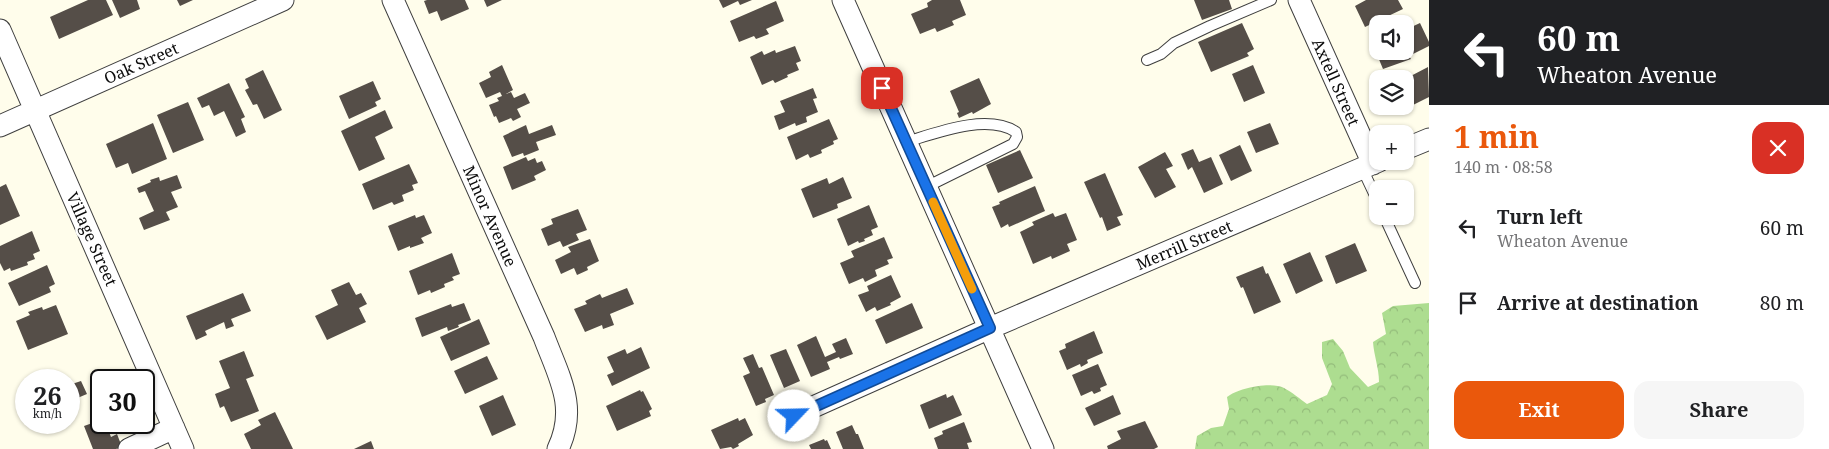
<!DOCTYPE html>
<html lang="en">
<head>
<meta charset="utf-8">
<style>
  :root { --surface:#fff; --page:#f6f6f6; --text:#202124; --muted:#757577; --accent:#ea580c }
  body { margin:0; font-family:"Noto Serif",serif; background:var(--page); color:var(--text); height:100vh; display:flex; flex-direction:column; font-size:19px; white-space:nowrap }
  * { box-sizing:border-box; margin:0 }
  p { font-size:16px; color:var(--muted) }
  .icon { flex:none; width:28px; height:28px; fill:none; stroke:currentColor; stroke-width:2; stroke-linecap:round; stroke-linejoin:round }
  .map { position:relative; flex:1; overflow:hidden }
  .panel { display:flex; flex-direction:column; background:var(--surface); width:400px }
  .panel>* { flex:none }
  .guide { background:#202124; color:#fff; overflow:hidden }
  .buttons { position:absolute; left:1369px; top:15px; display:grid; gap:10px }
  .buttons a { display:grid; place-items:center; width:45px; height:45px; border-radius:10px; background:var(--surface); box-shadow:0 1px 4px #0004; font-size:25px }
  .speed { position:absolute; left:15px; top:369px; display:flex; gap:10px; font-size:25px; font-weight:700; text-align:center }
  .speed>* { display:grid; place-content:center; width:65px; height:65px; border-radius:50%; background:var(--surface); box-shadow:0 1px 4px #0004; line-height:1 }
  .speed small { font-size:12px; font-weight:400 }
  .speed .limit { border:2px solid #111; border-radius:8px; background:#fff; color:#111 }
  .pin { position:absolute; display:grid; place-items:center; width:42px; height:42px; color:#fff; margin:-21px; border-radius:10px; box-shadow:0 2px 8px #0006 }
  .me { position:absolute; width:55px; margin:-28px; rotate:66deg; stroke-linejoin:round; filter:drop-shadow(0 0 4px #0008) }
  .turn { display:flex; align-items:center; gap:18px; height:105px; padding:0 25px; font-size:22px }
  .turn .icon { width:65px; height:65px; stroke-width:2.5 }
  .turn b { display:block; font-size:35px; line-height:42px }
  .round { display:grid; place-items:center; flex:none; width:52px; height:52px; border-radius:15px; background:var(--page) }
  .summary { display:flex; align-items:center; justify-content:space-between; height:85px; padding:0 25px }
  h1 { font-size:30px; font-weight:700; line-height:38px; color:var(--accent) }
  .action { display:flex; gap:10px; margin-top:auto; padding:10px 25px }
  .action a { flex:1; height:58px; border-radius:15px; background:var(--accent); color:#fff; font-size:20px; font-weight:700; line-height:58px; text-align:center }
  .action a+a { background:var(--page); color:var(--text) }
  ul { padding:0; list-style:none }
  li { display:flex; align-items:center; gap:15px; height:75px; padding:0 25px }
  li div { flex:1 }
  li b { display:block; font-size:19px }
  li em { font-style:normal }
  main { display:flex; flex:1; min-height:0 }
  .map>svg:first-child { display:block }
  .forest { fill:url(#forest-crowns) }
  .building { fill:#554e48 }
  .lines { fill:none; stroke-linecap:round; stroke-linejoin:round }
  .lane-casing { stroke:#3f3f3f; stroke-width:12 }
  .street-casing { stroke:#3f3f3f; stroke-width:23 }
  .lane { stroke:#fff; stroke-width:10 }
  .street { stroke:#fff; stroke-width:21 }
  .route-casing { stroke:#114b97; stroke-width:12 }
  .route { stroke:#1a73e8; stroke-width:9 }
  .slow { stroke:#f59e0b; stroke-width:9 }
  .labels { text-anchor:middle; stroke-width:5; stroke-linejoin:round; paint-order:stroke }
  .street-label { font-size:16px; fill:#0c0c0c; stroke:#fff }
</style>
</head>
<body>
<main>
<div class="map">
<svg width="1429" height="449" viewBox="0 0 1429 449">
  <defs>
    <pattern id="forest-crowns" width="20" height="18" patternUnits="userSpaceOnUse" patternTransform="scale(1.25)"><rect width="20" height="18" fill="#addd90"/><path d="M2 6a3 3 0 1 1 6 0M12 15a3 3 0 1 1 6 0" fill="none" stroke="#94bc7b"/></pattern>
  </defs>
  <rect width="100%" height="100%" fill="#fffdeb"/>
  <!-- forest -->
  <path class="forest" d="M 1429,303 L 1429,449 L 1195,449 L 1197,436 L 1211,428 L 1223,426 L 1229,409 L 1227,397 C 1238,388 1271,381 1284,388 C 1292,392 1300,399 1307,404 L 1327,395 L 1332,384 L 1322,358 L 1322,342 L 1333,339 L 1343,351 L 1350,368 L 1368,387 L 1379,382 C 1379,368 1374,356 1373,342 L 1386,334 L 1382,313 L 1393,306 Z"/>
  <!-- building -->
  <path class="building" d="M 88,0 L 106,0 L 113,15 L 59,39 L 50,17 Z
    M 112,0 L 137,0 L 140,9 L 120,18 Z
    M 177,0 L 193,0 L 180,6 Z
    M 427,0 L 465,0 L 469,9 L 441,21 L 437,11 L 429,14 L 424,1 Z
    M 484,0 L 502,0 L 487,7 Z
    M 719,0 L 752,0 L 740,5 L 738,1 L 723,8 Z
    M 932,0 L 960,0 L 966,15 L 952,21 L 954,25 L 937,32 L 935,28 L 920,34 L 911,14 L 928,7 L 927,3 Z
    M 1194,0 L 1229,0 L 1232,9 L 1202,20 Z
    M 1366,0 L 1398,0 L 1403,9 L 1365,27 L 1355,6 Z
    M 776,1 L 784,21 L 766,29 L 769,34 L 756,39 L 754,36 L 739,42 L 730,21 Z
    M 1242,23 L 1254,49 L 1247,53 L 1249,56 L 1211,72 L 1198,42 Z
    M 1420,23 L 1429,42 L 1429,46 L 1409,56 L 1411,59 L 1383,69 L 1373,45 L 1378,43 L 1378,51 L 1405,51 L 1405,30 Z
    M 795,46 L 801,61 L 796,63 L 799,70 L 787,75 L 788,77 L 775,83 L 773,80 L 762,85 L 750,57 L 762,51 L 764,55 L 775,50 L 776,53 Z
    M 502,65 L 513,90 L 506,94 L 511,92 L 514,98 L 525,93 L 530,103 L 517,109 L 521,117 L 513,121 L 511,118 L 499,123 L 496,116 L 494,117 L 489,105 L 499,101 L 497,98 L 502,96 L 500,92 L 486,98 L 479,83 L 491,77 L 489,72 Z
    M 1253,65 L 1265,93 L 1244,102 L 1232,74 Z
    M 1428,67 L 1429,97 L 1403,110 L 1401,106 L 1405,106 L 1405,79 Z
    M 263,70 L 282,110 L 264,119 L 257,104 L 253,105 L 245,90 L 249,88 L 245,79 Z
    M 979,78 L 991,104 L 973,114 L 972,112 L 959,118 L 957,113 L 959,112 L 950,91 Z
    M 373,81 L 381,99 L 375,102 L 377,106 L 349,119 L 339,96 Z
    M 229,83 L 245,117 L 241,119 L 246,132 L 236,137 L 224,111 L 214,116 L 209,105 L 202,108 L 197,98 Z
    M 813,88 L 817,98 L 813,99 L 818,112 L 806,117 L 807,122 L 796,126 L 795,123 L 779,130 L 774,116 L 785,112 L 780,101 Z
    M 188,102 L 204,140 L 173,153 L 157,115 Z
    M 385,110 L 393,128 L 375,137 L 385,159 L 359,171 L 341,131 Z
    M 829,119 L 838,139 L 833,141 L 834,144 L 821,150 L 822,153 L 810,158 L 808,154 L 796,160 L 787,137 Z
    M 153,123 L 167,159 L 132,174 L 128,163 L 116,168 L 106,144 Z
    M 1270,123 L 1279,144 L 1256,153 L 1247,132 Z
    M 526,125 L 529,134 L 552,125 L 556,135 L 536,142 L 539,150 L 524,156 L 523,153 L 512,157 L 503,136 Z
    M 1240,145 L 1252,171 L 1231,181 L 1219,155 Z
    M 1193,149 L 1199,162 L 1211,157 L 1223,184 L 1204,193 L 1192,167 L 1188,170 L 1181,154 Z
    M 1020,150 L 1033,178 L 998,193 L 986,165 Z
    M 1165,152 L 1173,166 L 1166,169 L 1176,187 L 1155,198 L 1138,167 Z
    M 526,157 L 528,161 L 535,158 L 537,163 L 542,161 L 546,170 L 534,176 L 536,180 L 512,190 L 503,167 Z
    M 409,164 L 418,183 L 412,185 L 414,190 L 402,195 L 404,201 L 394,205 L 392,202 L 373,210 L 362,184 Z
    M 1105,173 L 1123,215 L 1117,217 L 1121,225 L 1107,231 L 1102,217 L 1100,218 L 1084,182 Z
    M 177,175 L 182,188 L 171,192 L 178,207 L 166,212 L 170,220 L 144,230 L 139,218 L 154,211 L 145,191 L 139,193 L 137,188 L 151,182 L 150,180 L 159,177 L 160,181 Z
    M 843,177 L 852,198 L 837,204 L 838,208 L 813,218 L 801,189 L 827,178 L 829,184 Z
    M 6,184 L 20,216 L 0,225 L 0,187 Z
    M 1035,186 L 1045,211 L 1009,227 L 1008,224 L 1001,228 L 992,207 L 1000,204 L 999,202 Z
    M 869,205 L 878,227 L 871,230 L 873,235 L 864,239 L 865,241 L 859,243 L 858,241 L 848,246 L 837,219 Z
    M 578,209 L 587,230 L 576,234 L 579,240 L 563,247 L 560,241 L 548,246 L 541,229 L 553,224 L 551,219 Z
    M 1053,213 L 1055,217 L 1066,213 L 1077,240 L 1067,244 L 1070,251 L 1052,259 L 1051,256 L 1033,264 L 1020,232 L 1034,225 L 1032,222 Z
    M 415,215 L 416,218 L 424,215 L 432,233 L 421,238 L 424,243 L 410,248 L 410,246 L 398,251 L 388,226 Z
    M 32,231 L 40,251 L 33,254 L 35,259 L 27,262 L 28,265 L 11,271 L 10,268 L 4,271 L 0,263 L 0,246 Z
    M 884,237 L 893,258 L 887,260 L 889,264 L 875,270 L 877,276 L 865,282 L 863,278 L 849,284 L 840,263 L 854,257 L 851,251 Z
    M 590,239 L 599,261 L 587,267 L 588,270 L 577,275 L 574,268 L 561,274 L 555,260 L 571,252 L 568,247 Z
    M 1355,243 L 1367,271 L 1336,284 L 1325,256 Z
    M 1310,252 L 1323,281 L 1296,294 L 1283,264 Z
    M 452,253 L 460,274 L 452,277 L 454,280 L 444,284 L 445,287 L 431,293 L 430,290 L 418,295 L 409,271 Z
    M 47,265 L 55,284 L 49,287 L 51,292 L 19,306 L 8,283 Z
    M 1263,266 L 1266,274 L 1268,273 L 1281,302 L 1254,314 L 1243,287 L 1241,288 L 1236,277 Z
    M 891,275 L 901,297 L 890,303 L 891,305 L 877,311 L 875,307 L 866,312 L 858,295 L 869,291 L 867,286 Z
    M 349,282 L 356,295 L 361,293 L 367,304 L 359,308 L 366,322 L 327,340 L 315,316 L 338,305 L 331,290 Z
    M 627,288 L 634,304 L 610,314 L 614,325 L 603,329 L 602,325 L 585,332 L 574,309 L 587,304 L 585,301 L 600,294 L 602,298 Z
    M 243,293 L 251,311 L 231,319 L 234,326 L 226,329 L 224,322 L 205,331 L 207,335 L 196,340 L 186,316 Z
    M 464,303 L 471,320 L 458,325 L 459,327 L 448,331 L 447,327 L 422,337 L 415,318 L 451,304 L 452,307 Z
    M 912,303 L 923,328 L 886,344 L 875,320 Z
    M 56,305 L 68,334 L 28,350 L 16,321 L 30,315 L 28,312 L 42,307 L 43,310 Z
    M 479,319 L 490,344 L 451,361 L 440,337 Z
    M 1094,331 L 1103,353 L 1087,360 L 1088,363 L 1081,367 L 1080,364 L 1067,370 L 1059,351 L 1066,348 L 1065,344 Z
    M 816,336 L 825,357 L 836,352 L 832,344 L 846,338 L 853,354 L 840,359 L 839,357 L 827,362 L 830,369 L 811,377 L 797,345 Z
    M 641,347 L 650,368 L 612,386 L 607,375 L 614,372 L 607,357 L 625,349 L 627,354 Z
    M 786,349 L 800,381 L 784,388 L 770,355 Z
    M 244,351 L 254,376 L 246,379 L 259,411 L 231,422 L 224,406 L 220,408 L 215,394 L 230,388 L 219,361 Z
    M 753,354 L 759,368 L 762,367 L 774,395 L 765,399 L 766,402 L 756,406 L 743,376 L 750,373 L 743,358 Z
    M 487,356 L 498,379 L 465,394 L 454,371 Z
    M 1098,364 L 1107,385 L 1100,388 L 1101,391 L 1094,394 L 1092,391 L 1081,396 L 1072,375 Z
    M 81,381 L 87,394 L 75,399 L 79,408 L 69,412 L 69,385 Z
    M 640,390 L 641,392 L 643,391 L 652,409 L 649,411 L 651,416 L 617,431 L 606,406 Z
    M 946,394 L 947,398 L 953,395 L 962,415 L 929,429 L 920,405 Z
    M 503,395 L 516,425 L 492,436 L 479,406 Z
    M 1113,395 L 1121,414 L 1094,426 L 1085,408 Z
    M 275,412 L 293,449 L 251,449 L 244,434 L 261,425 L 258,420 Z
    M 738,418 L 739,421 L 745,418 L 753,435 L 738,444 L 739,446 L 733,449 L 731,447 L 720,449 L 711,430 Z
    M 101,420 L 101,422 L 105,422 L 111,437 L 117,434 L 122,447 L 116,449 L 93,449 L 84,426 Z
    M 1145,421 L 1158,447 L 1154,449 L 1108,449 L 1107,446 L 1121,439 L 1117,431 Z
    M 964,422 L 972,442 L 967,443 L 969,449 L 938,449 L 934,438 L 943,434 L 942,431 Z
    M 852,425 L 856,434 L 858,434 L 864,449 L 843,449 L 836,432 Z
    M 824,439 L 825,441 L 827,440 L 831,449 L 811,449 L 809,445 Z
    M 371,441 L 374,449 L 354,449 Z"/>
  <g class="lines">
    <defs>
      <path id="lane" d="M 1147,60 L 1161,54 L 1174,43 L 1210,26 L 1271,0
        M 906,142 C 936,133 987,113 1016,132 L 1017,137 L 1013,144 L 926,187
        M 1362,168 L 1378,202
        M 1384,216 L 1415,283"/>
      <path id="street" d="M 393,0 L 544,337 C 559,377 578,407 558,449
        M 843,0 L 1043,449
        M 1299,0 L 1373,164
        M 0,30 L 183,449
        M 0,126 L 283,0
        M 1405,149 L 1429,139
        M 793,416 L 990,328 L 1379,161
        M 129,449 L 174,428"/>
    </defs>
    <!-- lane casing -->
    <use href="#lane" class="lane-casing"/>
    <!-- street casing -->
    <use href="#street" class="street-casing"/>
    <!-- lane -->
    <use href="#lane" class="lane"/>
    <!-- street -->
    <use href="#street" class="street"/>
  </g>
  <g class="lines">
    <defs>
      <path id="route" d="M 794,416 L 990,328 L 882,88"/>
    </defs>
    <!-- route casing -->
    <use href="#route" class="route-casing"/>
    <!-- route -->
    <use href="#route" class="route"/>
    <!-- slow -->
    <path class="slow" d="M 933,202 L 972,289"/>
  </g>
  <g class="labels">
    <!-- street labels -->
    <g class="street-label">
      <text transform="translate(141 63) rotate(-24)" y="6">Oak Street</text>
      <text transform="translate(1336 82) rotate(66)" y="6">Axtell Street</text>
      <text transform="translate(490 216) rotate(66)" y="6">Minor Avenue</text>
      <text transform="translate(92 239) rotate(66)" y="6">Village Street</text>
      <text transform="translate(1184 245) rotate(-23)" y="6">Merrill Street</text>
    </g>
  </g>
</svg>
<div class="buttons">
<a><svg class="icon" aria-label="sound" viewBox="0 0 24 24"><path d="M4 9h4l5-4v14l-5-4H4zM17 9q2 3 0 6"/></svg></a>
<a><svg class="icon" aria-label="layers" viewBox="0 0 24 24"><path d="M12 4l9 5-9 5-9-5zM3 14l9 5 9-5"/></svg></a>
<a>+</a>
<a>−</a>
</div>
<div class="speed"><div>26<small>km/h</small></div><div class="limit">30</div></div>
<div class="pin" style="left:882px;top:88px;background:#d93025"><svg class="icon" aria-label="arrive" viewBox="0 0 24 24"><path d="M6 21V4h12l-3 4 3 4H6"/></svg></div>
<svg class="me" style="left:794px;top:416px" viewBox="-20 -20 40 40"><circle r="19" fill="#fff"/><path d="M0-13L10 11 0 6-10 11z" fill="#1a73e8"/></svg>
</div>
<section class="panel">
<div class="guide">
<div class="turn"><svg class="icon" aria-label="left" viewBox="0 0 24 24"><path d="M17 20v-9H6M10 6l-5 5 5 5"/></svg><div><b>60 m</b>Wheaton Avenue</div></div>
</div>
<div class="summary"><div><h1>1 min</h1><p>140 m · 08:58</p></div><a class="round" style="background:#d93025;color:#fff"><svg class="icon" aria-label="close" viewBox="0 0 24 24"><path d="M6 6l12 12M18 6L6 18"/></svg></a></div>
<ul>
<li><svg class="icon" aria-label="left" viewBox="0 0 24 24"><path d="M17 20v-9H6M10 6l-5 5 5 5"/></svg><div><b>Turn left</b><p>Wheaton Avenue</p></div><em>60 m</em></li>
<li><svg class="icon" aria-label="arrive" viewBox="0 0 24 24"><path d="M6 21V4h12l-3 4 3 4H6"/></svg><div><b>Arrive at destination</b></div><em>80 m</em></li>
</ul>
<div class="action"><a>Exit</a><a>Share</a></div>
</section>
</main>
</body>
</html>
